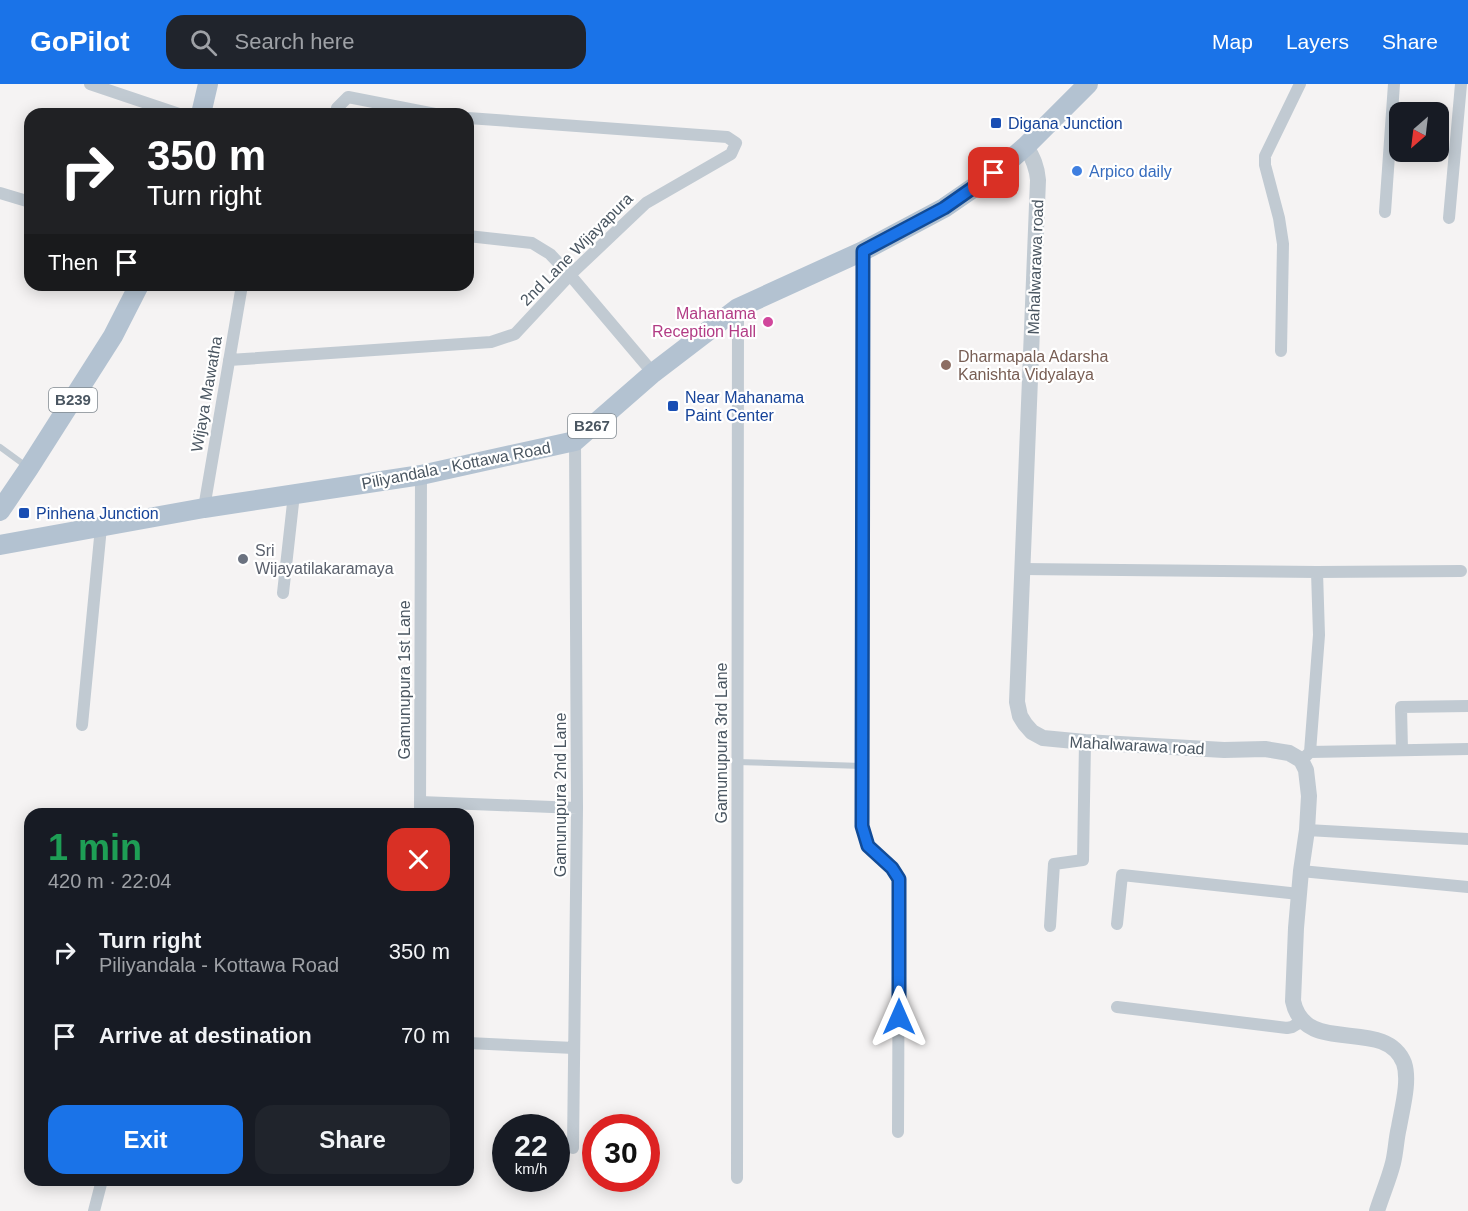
<!DOCTYPE html>
<html lang="en">
<head>
<meta charset="utf-8">
<style>
  :root { --surface:#171b24; --page:#20242c; --text:#f1f3f6; --muted:#9ea1a6; --accent:#1a73e8 }
  body { margin:0; font-family:Helvetica,sans-serif; background:var(--page); color:var(--text); height:100vh; display:flex; flex-direction:column; font-size:22px; white-space:nowrap }
  * { box-sizing:border-box; margin:0 }
  p { font-size:20px; color:var(--muted) }
  .icon { flex:none; width:33px; height:33px; fill:none; stroke:currentColor; stroke-width:2; stroke-linecap:round; stroke-linejoin:round }
  .map { position:relative; flex:1; overflow:hidden }
  .drawer { position:absolute; left:24px; top:724px; width:450px; height:378px; display:flex; flex-direction:column; background:var(--surface); border-radius:18px; box-shadow:0 3px 15px #0003 }
  .drawer>* { flex:none }
  .top-card { position:absolute; left:24px; top:24px; width:450px; height:183px; border-radius:18px; box-shadow:0 3px 15px #0003; background:#202124; color:#fff; overflow:hidden }
  .needle { width:39px; rotate:208deg }
  .tools { position:absolute; left:1389px; top:18px; display:grid; gap:12px }
  .tools a { display:grid; place-items:center; width:60px; height:60px; border-radius:12px; background:var(--surface); box-shadow:0 3px 15px #0003; font-size:30px }
  .speed { position:absolute; left:492px; top:1030px; display:flex; gap:12px; font-size:30px; font-weight:700; text-align:center }
  .speed>* { display:grid; place-content:center; width:78px; height:78px; border-radius:50%; background:var(--surface); box-shadow:0 3px 15px #0003; line-height:1 }
  .speed small { font-size:15px; font-weight:400 }
  .speed .limit { border:9px solid #d22; background:#fff; color:#111 }
  .pin { position:absolute; display:grid; place-items:center; width:51px; height:51px; color:#fff; margin:-26px; border-radius:12px; box-shadow:0 3px 9px #0006 }
  .me { position:absolute; width:66px; margin:-33px; rotate:0deg; stroke-linejoin:round; filter:drop-shadow(0 0 4px #0008) }
  .turn { display:flex; align-items:center; gap:21px; height:126px; padding:0 24px; font-size:27px }
  .turn .icon { width:78px; height:78px; stroke-width:2.5 }
  .turn b { display:block; font-size:42px; line-height:51px }
  .then { display:flex; align-items:center; height:57px; padding:0 24px; background:#0003; gap:12px; font-size:22px }
  .round { display:grid; place-items:center; flex:none; width:63px; height:63px; border-radius:18px; background:var(--page) }
  .overview { display:flex; align-items:center; justify-content:space-between; height:102px; padding:0 24px }
  h1 { font-size:36px; font-weight:800; line-height:45px; color:#1e9e55 }
  .action { display:flex; gap:12px; margin-top:auto; padding:12px 24px }
  .action a { flex:1; height:69px; border-radius:18px; background:var(--accent); color:#fff; font-size:24px; font-weight:800; line-height:69px; text-align:center }
  .action a+a { background:var(--page); color:var(--text) }
  ul { padding:0; list-style:none }
  li { display:flex; align-items:center; gap:18px; height:84px; padding:0 24px }
  li div { flex:1 }
  li b { display:block; font-size:22px }
  li em { font-style:normal }
  header { display:flex; align-items:center; gap:36px; box-sizing:border-box; height:84px; padding:0 30px; background:var(--accent); color:#fff }
  header strong { font-size:28px }
  nav { display:flex; gap:33px; margin-inline-start:auto; font-size:21px }
  .search { width:420px; height:54px; background:var(--page); display:flex; align-items:center; gap:15px; box-sizing:border-box; padding:0 21px; border-radius:18px; color:var(--muted); font-size:22px }
  .map>svg:first-child { display:block }
  .lines { fill:none; stroke-linecap:round; stroke-linejoin:round }
  .service { stroke:#c1cad2; stroke-width:6 }
  .minor { stroke:#c1cad2; stroke-width:12 }
  .tertiary { stroke:#c1cad2; stroke-width:16 }
  .primary { stroke:#b3c2d1; stroke-width:20 }
  .route-casing { stroke:#114b97; stroke-width:15 }
  .route { stroke:#1a73e8; stroke-width:10 }
  .transit-dot { fill:#1a4fb4; stroke:#fff; stroke-width:2 }
  .shop-dot { fill:#3f7fe0; stroke:#fff; stroke-width:2 }
  .hotel-dot { fill:#d1479c; stroke:#fff; stroke-width:2 }
  .education-dot { fill:#8d6e63; stroke:#fff; stroke-width:2 }
  .worship-dot { fill:#6b7280; stroke:#fff; stroke-width:2 }
  .labels { text-anchor:middle; stroke-width:4.5; stroke-linejoin:round; paint-order:stroke }
  .shield { fill:#fff; stroke:#808990; stroke-width:1.5 }
  .shield-label { font-size:15px; font-weight:bold; fill:#4a5661 }
  .transit-label { font-size:16px; fill:#164399; stroke:#fff; text-anchor:start }
  .shop-label { font-size:16px; fill:#366cbe; stroke:#fff; text-anchor:start }
  .street-label { font-size:16px; fill:#4a5661; stroke:#fff }
  .hotel-label { font-size:16px; fill:#b23c85; stroke:#fff; text-anchor:end }
  .education-label { font-size:16px; fill:#785e54; stroke:#fff; text-anchor:start }
  .worship-label { font-size:16px; fill:#5b616d; stroke:#fff; text-anchor:start }
</style>
</head>
<body>
<header>
<strong>GoPilot</strong>
<div class="search"><svg class="icon" aria-label="search" viewBox="0 0 24 24"><circle cx="10" cy="10" r="6"/><path d="M15 15l6 6"/></svg>Search here</div>
<nav><a>Map</a><a>Layers</a><a>Share</a></nav>
</header>
<div class="map">
<svg width="1468" height="1127" viewBox="0 0 1468 1127">
  <rect width="100%" height="100%" fill="#f5f3f3"/>
  <g class="lines">
    <!-- service -->
    <path class="service" d="M 0,363 L 26,382
      M 737,678 L 862,682"/>
    <!-- minor -->
    <path class="minor" d="M 90,0 L 179,30
      M 336,30 L 337,24 L 348,13 L 435,30
      M 0,109 L 30,118
      M 1385,128 L 1394,0
      M 1449,134 L 1461,0
      M 468,152 L 532,159 L 550,170 L 570,191 L 653,289
      M 863,167 L 862,742 L 868,762 L 892,784 L 899,795 L 898,1048
      M 1281,267 L 1283,160 L 1279,134 L 1265,81 L 1265,72 L 1300,0
      M 229,276 L 491,258 L 515,250 L 570,191 L 646,119 L 731,70 L 736,59 L 727,53 L 468,34
      M 204,424 L 242,201
      M 1022,485 L 1317,488
      M 283,509 L 294,410
      M 82,641 L 101,443
      M 1402,666 L 1401,623 L 1468,622
      M 1310,668 L 1319,551 L 1317,488 L 1461,487
      M 1306,672 L 1310,668 L 1468,665
      M 420,718 L 577,724
      M 420,730 L 421,391
      M 1307,746 L 1468,755
      M 1301,787 L 1468,803
      M 1117,840 L 1122,791 L 1299,810
      M 1050,842 L 1054,780 L 1083,776 L 1085,658
      M 1117,923 L 1287,944 L 1292,943 L 1302,937
      M 468,959 L 574,964
      M 573,1064 L 577,724 L 575,357
      M 737,1094 L 738,224
      M 94,1127 L 102,1096"/>
    <!-- tertiary -->
    <path class="tertiary" d="M 1026,62 C 1033,74 1037,83 1038,96 L 1017,618 L 1020,632 L 1025,640 L 1032,648 L 1043,654 L 1085,658 L 1224,666 L 1265,665 L 1289,669 L 1301,676 L 1306,686 L 1309,712 L 1307,746 L 1301,787 L 1296,844 L 1293,917 C 1305,974 1385,931 1404,979 C 1410,997 1402,1025 1399,1043 C 1396,1055 1396,1067 1393,1079 C 1389,1095 1382,1111 1377,1127"/>
    <!-- primary -->
    <path class="primary" d="M 201,30 L 208,0
      M 0,427 L 29,384 L 113,252 L 139,201
      M 0,461 L 204,424 L 421,391 L 575,357 L 653,289 L 738,224 L 863,167 L 944,124 L 995,89 L 1026,62 L 1088,0"/>
  </g>
  <g class="lines">
    <defs>
      <path id="route" d="M 899,933 L 899,795 L 892,784 L 868,762 L 862,742 L 863,167 L 944,124 L 994,89"/>
    </defs>
    <!-- route casing -->
    <use href="#route" class="route-casing"/>
    <!-- route -->
    <use href="#route" class="route"/>
  </g>
  <!-- markers -->
  <g class="transit-dot">
    <rect x="990" y="33" width="12" height="12" rx="3"/>
    <rect x="667" y="316" width="12" height="12" rx="3"/>
    <rect x="18" y="423" width="12" height="12" rx="3"/>
  </g>
  <circle class="shop-dot" cx="1077" cy="87" r="6"/>
  <circle class="hotel-dot" cx="768" cy="238" r="6"/>
  <circle class="education-dot" cx="946" cy="281" r="6"/>
  <circle class="worship-dot" cx="243" cy="475" r="6"/>
  <g class="labels">
    <!-- shield labels -->
    <g class="shield">
      <rect x="49" y="304" width="48" height="24" rx="4.5"/>
      <rect x="568" y="330" width="48" height="24" rx="4.5"/>
    </g>
    <g class="shield-label">
      <text x="73" y="321">B239</text>
      <text x="592" y="347">B267</text>
    </g>
    <!-- transit labels -->
    <g class="transit-label">
      <text x="1008" y="45">Digana Junction</text>
      <text x="685" y="319">Near Mahanama<tspan x="685" dy="18">Paint Center</tspan></text>
      <text x="36" y="435">Pinhena Junction</text>
    </g>
    <!-- shop labels -->
    <g class="shop-label">
      <text x="1089" y="93">Arpico daily</text>
    </g>
    <!-- street labels -->
    <g class="street-label">
      <text transform="translate(576 165) rotate(-45)" y="6">2nd Lane Wijayapura</text>
      <text transform="translate(1035 183) rotate(-88)" y="6">Mahalwarawa road</text>
      <text transform="translate(206 310) rotate(-80)" y="6">Wijaya Mawatha</text>
      <text transform="translate(456 381) rotate(-11)" y="6">Piliyandala - Kottawa Road</text>
      <text transform="translate(404 596) rotate(-90)" y="6">Gamunupura 1st Lane</text>
      <text transform="translate(721 659) rotate(-90)" y="6">Gamunupura 3rd Lane</text>
      <text transform="translate(1137 661) rotate(3)" y="6">Mahalwarawa road</text>
      <text transform="translate(560 711) rotate(-90)" y="6">Gamunupura 2nd Lane</text>
    </g>
    <!-- hotel labels -->
    <g class="hotel-label">
      <text x="756" y="235">Mahanama<tspan x="756" dy="18">Reception Hall</tspan></text>
    </g>
    <!-- education labels -->
    <g class="education-label">
      <text x="958" y="278">Dharmapala Adarsha<tspan x="958" dy="18">Kanishta Vidyalaya</tspan></text>
    </g>
    <!-- worship labels -->
    <g class="worship-label">
      <text x="255" y="472">Sri<tspan x="255" dy="18">Wijayatilakaramaya</tspan></text>
    </g>
  </g>
</svg>
<div class="tools">
<a><svg class="needle" viewBox="-14 -14 28 28"><path d="M0-13l5 13h-10z" fill="#e53935"/><path d="M0 13l5-13h-10z" fill="#9ea1a6"/></svg></a>
</div>
<div class="speed"><div>22<small>km/h</small></div><div class="limit">30</div></div>
<div class="pin" style="left:994px;top:89px;background:#d93025"><svg class="icon" aria-label="arrive" viewBox="0 0 24 24"><path d="M6 21V4h12l-3 4 3 4H6"/></svg></div>
<svg class="me" style="left:899px;top:933px" viewBox="-20 -20 40 40"><path d="M0-17L14 15 0 8-14 15z" fill="#1a73e8" stroke="#fff" stroke-width="4"/></svg>
<div class="top-card">
<div class="turn"><svg class="icon" aria-label="right" viewBox="0 0 24 24"><path d="M7 20v-9h11M14 6l5 5-5 5"/></svg><div><b>350 m</b>Turn right</div></div>
<div class="then">Then<svg class="icon" aria-label="arrive" viewBox="0 0 24 24"><path d="M6 21V4h12l-3 4 3 4H6"/></svg></div>
</div>
<section class="drawer">
<div class="overview"><div><h1>1 min</h1><p>420 m · 22:04</p></div><a class="round" style="background:#d93025;color:#fff"><svg class="icon" aria-label="close" viewBox="0 0 24 24"><path d="M6 6l12 12M18 6L6 18"/></svg></a></div>
<ul>
<li><svg class="icon" aria-label="right" viewBox="0 0 24 24"><path d="M7 20v-9h11M14 6l5 5-5 5"/></svg><div><b>Turn right</b><p>Piliyandala - Kottawa Road</p></div><em>350 m</em></li>
<li><svg class="icon" aria-label="arrive" viewBox="0 0 24 24"><path d="M6 21V4h12l-3 4 3 4H6"/></svg><div><b>Arrive at destination</b></div><em>70 m</em></li>
</ul>
<div class="action"><a>Exit</a><a>Share</a></div>
</section>
</div>
</body>
</html>
